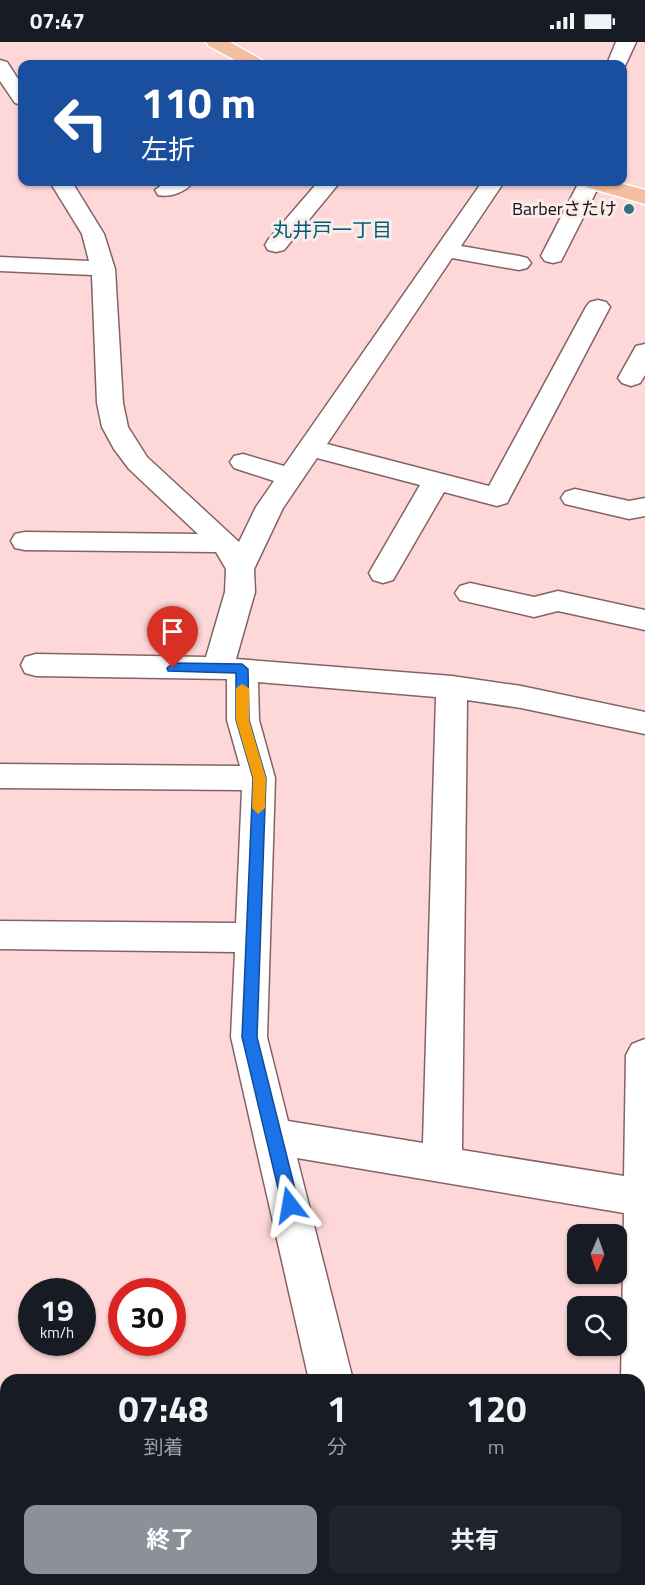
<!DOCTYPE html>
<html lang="ja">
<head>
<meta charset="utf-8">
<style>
  :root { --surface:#171b24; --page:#20242c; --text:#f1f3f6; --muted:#9ea1a6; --accent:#8c9099 }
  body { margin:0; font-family:"Titillium Web","Noto Sans JP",sans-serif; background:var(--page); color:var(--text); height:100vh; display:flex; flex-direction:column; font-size:22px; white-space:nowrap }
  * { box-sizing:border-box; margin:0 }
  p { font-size:20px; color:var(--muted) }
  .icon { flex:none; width:33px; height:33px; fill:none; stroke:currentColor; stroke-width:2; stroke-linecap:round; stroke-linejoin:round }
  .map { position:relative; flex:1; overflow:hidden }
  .drawer { position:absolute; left:0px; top:1332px; width:645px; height:212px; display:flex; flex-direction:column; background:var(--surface); border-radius:18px 18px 0 0; box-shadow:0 2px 4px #0004 }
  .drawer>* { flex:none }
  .guide { position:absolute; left:18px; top:18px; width:609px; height:126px; border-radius:12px; box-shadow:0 2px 4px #0004; background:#1a4fa0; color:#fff; overflow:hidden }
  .needle { width:39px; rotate:182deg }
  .buttons { position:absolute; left:567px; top:1182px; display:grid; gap:12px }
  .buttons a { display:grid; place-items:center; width:60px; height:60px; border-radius:12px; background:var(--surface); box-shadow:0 2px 4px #0004; font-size:30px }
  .speed { position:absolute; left:18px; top:1236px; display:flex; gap:12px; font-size:30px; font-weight:700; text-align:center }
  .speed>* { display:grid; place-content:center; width:78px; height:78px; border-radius:50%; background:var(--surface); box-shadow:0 2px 4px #0004; line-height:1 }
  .speed small { font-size:15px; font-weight:400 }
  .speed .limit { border:9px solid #d22; background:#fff; color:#111 }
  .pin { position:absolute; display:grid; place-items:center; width:51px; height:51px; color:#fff; margin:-62px -26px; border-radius:50% 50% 50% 0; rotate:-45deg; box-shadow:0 0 6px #0007 }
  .pin .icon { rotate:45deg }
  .me { position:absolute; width:66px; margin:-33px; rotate:346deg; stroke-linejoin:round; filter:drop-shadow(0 0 4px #0008) }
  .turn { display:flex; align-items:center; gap:21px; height:126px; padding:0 24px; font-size:27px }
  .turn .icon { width:78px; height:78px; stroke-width:2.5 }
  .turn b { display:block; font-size:42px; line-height:51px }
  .eta { display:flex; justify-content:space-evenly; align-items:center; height:102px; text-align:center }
  .eta b { font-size:36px; font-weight:700; line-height:42px }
  .button { display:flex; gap:12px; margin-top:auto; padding:12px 24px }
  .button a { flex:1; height:69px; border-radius:12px; background:var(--accent); color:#fff; font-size:24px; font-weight:700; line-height:69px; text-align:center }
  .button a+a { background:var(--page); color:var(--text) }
  .status { display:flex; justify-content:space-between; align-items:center; height:42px; padding:0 30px; background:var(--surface); direction:ltr }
  .status svg { height:16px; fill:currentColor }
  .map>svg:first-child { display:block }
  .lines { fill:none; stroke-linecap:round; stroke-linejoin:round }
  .minor-casing { stroke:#846364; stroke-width:3 }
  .highway-casing { stroke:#fff; stroke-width:3 }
  .minor { fill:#fff; fill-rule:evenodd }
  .highway { fill:#f5be9f; fill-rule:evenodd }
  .route { fill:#1a73e8; stroke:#114b97; stroke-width:1.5 }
  .slow { fill:#f59e0b }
  .poi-dot { fill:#307284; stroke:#fbecec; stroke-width:2 }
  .labels { text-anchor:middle; stroke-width:6; stroke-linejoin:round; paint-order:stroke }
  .far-poi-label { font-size:18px; fill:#1c0f10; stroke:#fbecec; text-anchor:end }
  .far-neighbourhood-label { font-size:20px; fill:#015e72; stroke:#fbecec }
</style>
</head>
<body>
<div class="status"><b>07:47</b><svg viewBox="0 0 49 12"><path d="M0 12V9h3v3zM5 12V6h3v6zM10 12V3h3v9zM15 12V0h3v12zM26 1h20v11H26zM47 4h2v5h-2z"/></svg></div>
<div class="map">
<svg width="645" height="1543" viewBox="0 0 645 1543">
  <rect width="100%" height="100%" fill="#fed8d8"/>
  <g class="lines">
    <defs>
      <path id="minor" d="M 616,0 L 636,0 L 624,26 L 622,22 L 607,22 Z
        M 0,18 L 7,20 L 22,43 L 22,63 L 15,61 L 0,39 Z
        M 50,140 L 72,140 L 104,192 L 115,227 L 123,361 L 128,385 L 147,415 L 239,500 L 256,465 L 274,439 L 234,426 L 230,420 L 234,414 L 243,412 L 284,424 L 482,140 L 504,140 L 461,204 L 519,214 L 527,216 L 531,221 L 527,226 L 519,228 L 452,216 L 327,402 L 489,444 L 586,265 L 590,260 L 598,258 L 606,260 L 610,265 L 507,461 L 497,464 L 444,450 L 393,538 L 383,541 L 373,538 L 369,531 L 420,443 L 317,416 L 283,466 L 254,527 L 255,550 L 236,617 L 452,634 L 521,644 L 645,670 L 645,692 L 521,666 L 467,658 L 462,1108 L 624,1134 L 626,1013 L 632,1002 L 645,997 L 645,1543 L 618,1543 L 618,1538 L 639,1538 L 639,1338 L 621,1338 L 624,1171 L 297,1116 L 353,1338 L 309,1338 L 231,995 L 235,910 L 0,907 L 0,879 L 236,881 L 242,748 L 0,746 L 0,722 L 240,724 L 227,678 L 227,637 L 36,634 L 25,631 L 21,623 L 25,615 L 36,612 L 206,615 L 225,550 L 226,527 L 216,510 L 25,508 L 15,506 L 11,499 L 15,492 L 25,490 L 198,492 L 129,427 L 114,407 L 102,385 L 97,361 L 92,233 L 0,229 L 0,215 L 89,219 L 82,192 ZM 258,640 L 436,655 L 423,1101 L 288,1079 L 267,995 L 275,736 L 259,678 Z
        M 166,140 L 193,140 C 186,150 170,156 158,153 L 155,148 Z
        M 318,140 L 340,140 L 284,208 L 276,210 L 268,208 L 265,203 L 268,198 Z
        M 579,140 L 601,140 L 561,219 L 553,221 L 545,219 L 541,214 Z
        M 645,302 L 645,333 L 640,341 L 631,344 L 622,341 L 618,336 L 636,304 Z
        M 575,447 L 629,459 L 645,456 L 645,474 L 629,477 L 565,462 L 561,456 L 565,450 Z
        M 470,541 L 534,555 L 558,549 L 645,568 L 645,588 L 558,569 L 534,575 L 460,558 L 455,551 L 460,544 Z
        M 340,1538 L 386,1538 L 386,1543 L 340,1543 Z"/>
      <path id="highway" d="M 206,0 L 230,0 L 262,18 L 265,22 L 242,22 L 209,4 Z
        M 583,140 L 616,140 L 645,148 L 645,162 L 586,145 Z"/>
    </defs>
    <!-- minor casing -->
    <use href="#minor" class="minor-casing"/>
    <!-- highway casing -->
    <use href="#highway" class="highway-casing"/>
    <!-- minor -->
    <use href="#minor" class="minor"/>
    <!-- highway -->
    <use href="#highway" class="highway"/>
  </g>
  <!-- route -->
  <path class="route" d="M 173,621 L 242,622 L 248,627 L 249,678 L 266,736 L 257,995 L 299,1163 L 296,1169 L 290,1171 L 285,1169 L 282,1163 L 242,995 L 253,736 L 236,678 L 236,631 L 168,629 L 167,626 Z"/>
  <!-- slow -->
  <path class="slow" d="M 242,642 L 249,646 L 249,678 L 266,736 L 265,766 L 258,772 L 252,766 L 253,736 L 236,678 L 236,646 Z"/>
  <!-- markers -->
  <circle class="poi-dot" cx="629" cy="167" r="6"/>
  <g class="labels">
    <!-- far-poi labels -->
    <g class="far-poi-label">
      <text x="617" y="173">Barberさたけ</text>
    </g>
    <!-- far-neighbourhood labels -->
    <g class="far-neighbourhood-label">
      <text x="332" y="195">丸井戸一丁目</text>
    </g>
  </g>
</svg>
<div class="buttons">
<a><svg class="needle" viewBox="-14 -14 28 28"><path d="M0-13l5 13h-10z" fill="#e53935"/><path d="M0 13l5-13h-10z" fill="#9ea1a6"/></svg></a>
<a><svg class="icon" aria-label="search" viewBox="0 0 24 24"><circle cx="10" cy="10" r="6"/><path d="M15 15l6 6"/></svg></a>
</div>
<div class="speed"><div>19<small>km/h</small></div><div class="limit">30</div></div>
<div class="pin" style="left:173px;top:626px;background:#d93025"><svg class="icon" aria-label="arrive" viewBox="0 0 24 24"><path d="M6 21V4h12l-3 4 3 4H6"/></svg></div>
<svg class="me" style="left:290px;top:1163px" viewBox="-20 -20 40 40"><path d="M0-17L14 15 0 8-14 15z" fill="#1a73e8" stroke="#fff" stroke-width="4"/></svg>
<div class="guide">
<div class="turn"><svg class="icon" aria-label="left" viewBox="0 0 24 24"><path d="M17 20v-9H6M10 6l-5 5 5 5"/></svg><div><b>110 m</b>左折</div></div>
</div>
<section class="drawer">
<div class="eta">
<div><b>07:48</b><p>到着</p></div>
<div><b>1</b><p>分</p></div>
<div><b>120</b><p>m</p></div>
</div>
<div class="button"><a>終了</a><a>共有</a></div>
</section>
</div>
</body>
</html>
